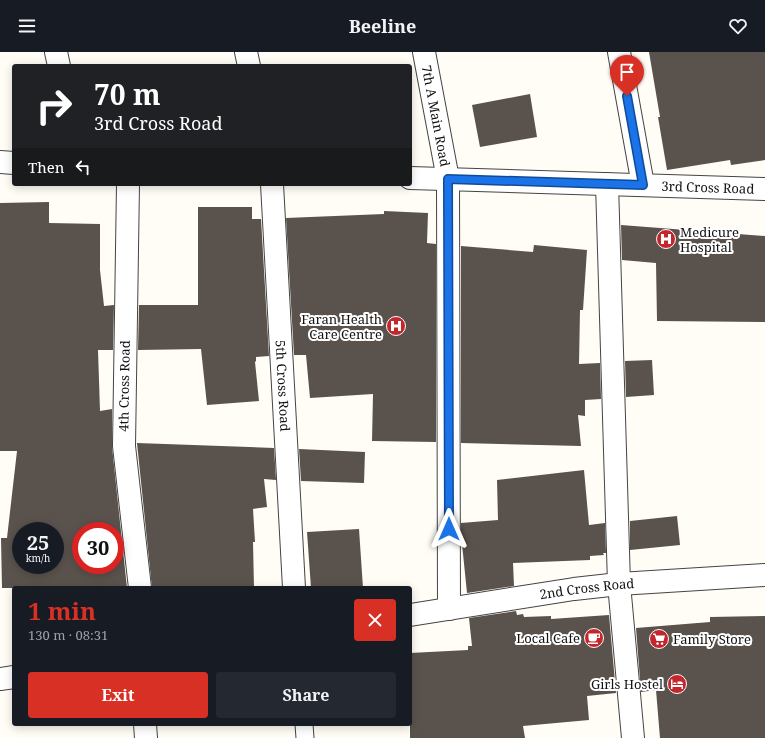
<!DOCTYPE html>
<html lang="en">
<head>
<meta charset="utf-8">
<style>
  :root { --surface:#171b24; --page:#242831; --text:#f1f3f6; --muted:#9ea1a6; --accent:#d93025 }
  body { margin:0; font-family:"Noto Serif",serif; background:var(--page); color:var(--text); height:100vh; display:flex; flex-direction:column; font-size:15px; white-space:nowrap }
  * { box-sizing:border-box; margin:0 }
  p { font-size:13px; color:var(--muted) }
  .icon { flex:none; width:22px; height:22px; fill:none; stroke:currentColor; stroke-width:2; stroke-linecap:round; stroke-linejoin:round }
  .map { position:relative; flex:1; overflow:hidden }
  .side { position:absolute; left:12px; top:534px; width:400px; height:140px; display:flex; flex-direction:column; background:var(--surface); border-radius:4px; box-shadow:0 2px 10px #0003 }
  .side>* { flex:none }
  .hud { position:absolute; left:12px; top:12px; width:400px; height:122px; border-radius:4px; box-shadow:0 2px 10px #0003; background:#202124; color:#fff; overflow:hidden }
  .speed { position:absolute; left:12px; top:470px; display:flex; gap:8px; font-size:20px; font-weight:700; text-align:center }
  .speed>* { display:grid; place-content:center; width:52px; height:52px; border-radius:50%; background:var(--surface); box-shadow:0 2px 10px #0003; line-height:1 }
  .speed small { font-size:10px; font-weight:400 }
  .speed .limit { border:6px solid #d22; background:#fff; color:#111 }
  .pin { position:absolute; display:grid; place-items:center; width:34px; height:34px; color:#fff; margin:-41px -17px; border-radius:50% 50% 50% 0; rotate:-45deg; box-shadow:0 0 4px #0007 }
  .pin .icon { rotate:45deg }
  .me { position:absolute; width:44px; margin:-22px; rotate:0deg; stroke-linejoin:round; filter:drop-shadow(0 0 3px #0008) }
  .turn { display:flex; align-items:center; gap:14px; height:84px; padding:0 16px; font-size:18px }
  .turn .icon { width:52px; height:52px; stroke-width:2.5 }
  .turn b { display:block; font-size:28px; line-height:34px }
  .then { display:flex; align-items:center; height:38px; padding:0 16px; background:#0003; gap:8px; font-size:15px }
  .round { display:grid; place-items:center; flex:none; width:42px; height:42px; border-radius:4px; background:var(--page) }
  .overview { display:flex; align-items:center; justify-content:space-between; height:68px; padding:0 16px }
  h1 { font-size:24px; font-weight:700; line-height:30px; color:var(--accent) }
  .primary-button { display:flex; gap:8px; margin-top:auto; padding:8px 16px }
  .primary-button a { flex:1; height:46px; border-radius:4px; background:var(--accent); color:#fff; font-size:16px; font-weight:700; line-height:46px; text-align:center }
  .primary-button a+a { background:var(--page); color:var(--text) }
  header { display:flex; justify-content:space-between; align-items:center; height:52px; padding:0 16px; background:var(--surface); font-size:18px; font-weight:700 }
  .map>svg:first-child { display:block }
  .building { fill:#5a524d; fill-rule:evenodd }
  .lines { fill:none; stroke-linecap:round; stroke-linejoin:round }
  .lane-casing { stroke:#444; stroke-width:19 }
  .street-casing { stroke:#444; stroke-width:24 }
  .lane { stroke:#fff; stroke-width:17 }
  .street { stroke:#fff; stroke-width:22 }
  .route-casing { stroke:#114b97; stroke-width:10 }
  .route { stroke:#1a73e8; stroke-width:7 }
  .labels { text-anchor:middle; stroke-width:4; stroke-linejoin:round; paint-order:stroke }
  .street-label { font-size:13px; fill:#111; stroke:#fff }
  .poi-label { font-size:13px; fill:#111; stroke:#fff; text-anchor:end }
</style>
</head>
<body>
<header><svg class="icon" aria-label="menu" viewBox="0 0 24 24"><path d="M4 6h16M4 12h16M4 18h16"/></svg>Beeline<svg class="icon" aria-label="heart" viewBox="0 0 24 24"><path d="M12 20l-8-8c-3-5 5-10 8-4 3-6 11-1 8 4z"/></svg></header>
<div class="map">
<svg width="765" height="686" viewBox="0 0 765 686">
  <rect width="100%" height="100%" fill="#fffdf5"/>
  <!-- building -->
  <path class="building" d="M 649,0 L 765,0 L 765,108 L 731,113 L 730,108 L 667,118 L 658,65 L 660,65 Z
    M 530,42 L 537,85 L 480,95 L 472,53 Z
    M 49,150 L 49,171 L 100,172 L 100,218 L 104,254 L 114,253 L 113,298 L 98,298 L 100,359 L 112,357 L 112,395 L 127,536 L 2,536 L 1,486 L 7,486 L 17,399 L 0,399 L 0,151 ZM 21,479 L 55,479 L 55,513 L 21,513 ZM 81,479 L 115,479 L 115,513 L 81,513 Z
    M 198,155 L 252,155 L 252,167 L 261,167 L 269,304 L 256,305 L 256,309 L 255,310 L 259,349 L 207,353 L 201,297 L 138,298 L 139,253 L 198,253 Z
    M 384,159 L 428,161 L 427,191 L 436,192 L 436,390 L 372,389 L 373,342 L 310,346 L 306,303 L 294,303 L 286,166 L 384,162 Z
    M 621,173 L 765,184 L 765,270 L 657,269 L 656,211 L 622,208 Z
    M 534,193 L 587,198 L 583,258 L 580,258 L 579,312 L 600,311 L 601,347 L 585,348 L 585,364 L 578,363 L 581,394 L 461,391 L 461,194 L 533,200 Z
    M 652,308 L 654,343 L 626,345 L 625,309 Z
    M 137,391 L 274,396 L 276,428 L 264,427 L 267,455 L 253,457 L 255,490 L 253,490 L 254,536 L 152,536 Z
    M 299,397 L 365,400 L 364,431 L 301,429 Z
    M 584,418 L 589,473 L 605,471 L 606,501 L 603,501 L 604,503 L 590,504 L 590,508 L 513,511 L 514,534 L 467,541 L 461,482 L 461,471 L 498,468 L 497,428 Z
    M 677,464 L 680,493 L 630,498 L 630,469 Z
    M 359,477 L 363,536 L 311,536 L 307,480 Z
    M 516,559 L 517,563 L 523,562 L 524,565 L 551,564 L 551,567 L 609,563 L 616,641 L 587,644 L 589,668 L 523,674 L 525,686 L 410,686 L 410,601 L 468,598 L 468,594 L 472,594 L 469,566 Z
    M 765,564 L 765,686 L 660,686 L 656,638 L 641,640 L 636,576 L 710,570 L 710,565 Z"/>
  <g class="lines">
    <defs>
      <path id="lane" d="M 304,672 L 305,686"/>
      <g id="street">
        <path d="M 56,0 L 59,14"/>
        <path d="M 246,0 L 249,14"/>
        <path id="s1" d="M 424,0 L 448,127 L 449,557"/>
        <path d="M 619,0 L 643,133"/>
        <path d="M 0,110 L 14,111"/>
        <path id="s2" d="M 410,126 L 765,137"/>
        <path d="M 128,132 L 124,394 L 140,536"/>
        <path id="s3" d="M 272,132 L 294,536"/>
        <path d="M 607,132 L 619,532 L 633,686"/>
        <path id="s4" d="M 410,563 L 574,537 L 619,532 L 765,523"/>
        <path d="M 0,627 L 14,625"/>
        <path d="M 145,672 L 146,686"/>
      </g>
    </defs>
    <!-- lane casing -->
    <use href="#lane" class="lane-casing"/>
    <!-- street casing -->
    <use href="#street" class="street-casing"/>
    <!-- lane -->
    <use href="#lane" class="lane"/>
    <!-- street -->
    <use href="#street" class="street"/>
  </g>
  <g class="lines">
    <defs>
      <path id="route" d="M 449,477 L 448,127 L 643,133 L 627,44"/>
    </defs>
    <!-- route casing -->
    <use href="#route" class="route-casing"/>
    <!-- route -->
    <use href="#route" class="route"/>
  </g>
  <!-- icons -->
  <defs>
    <symbol id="hospital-disc" viewBox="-11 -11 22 22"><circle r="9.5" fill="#c4262e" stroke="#fff"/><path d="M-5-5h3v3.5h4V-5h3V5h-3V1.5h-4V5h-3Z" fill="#fff"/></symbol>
    <symbol id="cafe-disc" viewBox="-11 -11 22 22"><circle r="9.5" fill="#c4262e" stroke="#fff"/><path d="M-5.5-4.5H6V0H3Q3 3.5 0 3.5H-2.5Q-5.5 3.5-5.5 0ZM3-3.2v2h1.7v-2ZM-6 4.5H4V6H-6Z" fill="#fff"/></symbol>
    <symbol id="supermarket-disc" viewBox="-11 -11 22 22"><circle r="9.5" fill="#c4262e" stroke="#fff"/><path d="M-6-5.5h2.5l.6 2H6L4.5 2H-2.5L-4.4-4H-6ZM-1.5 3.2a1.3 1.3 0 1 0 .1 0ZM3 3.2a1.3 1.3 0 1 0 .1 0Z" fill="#fff"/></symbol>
    <symbol id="hotel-disc" viewBox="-11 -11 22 22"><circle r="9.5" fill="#c4262e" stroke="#fff"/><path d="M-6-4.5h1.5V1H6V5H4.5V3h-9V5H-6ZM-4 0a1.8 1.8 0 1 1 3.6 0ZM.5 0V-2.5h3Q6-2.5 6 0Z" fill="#fff"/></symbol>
  </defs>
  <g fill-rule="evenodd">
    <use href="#hospital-disc" x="655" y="176" width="22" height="22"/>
    <use href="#hospital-disc" x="385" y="263" width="22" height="22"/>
    <use href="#cafe-disc" x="583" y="575" width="22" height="22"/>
    <use href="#supermarket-disc" x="648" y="576" width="22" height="22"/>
    <use href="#hotel-disc" x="666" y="621" width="22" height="22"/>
  </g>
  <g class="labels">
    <!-- street labels -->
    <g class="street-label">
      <text dy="5" stroke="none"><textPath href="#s1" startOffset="65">7th A Main Road</textPath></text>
      <text dy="5" stroke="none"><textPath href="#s2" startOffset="298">3rd Cross Road</textPath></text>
      <text transform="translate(124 334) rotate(-89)" y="5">4th Cross Road</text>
      <text dy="5" stroke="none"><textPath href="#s3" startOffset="202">5th Cross Road</textPath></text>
      <text dy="5" stroke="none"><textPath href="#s4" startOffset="179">2nd Cross Road</textPath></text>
    </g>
    <!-- poi labels -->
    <g class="poi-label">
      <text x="680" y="185" text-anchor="start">Medicure<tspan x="680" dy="15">Hospital</tspan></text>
      <text x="382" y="272">Faran Health<tspan x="382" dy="15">Care Centre</tspan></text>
      <text x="580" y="591">Local Cafe</text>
      <text x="673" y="592" text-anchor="start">Family Store</text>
      <text x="663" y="637">Girls Hostel</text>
    </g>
  </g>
</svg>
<div class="speed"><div>25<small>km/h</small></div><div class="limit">30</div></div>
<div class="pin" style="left:627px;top:44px;background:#d93025"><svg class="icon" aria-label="arrive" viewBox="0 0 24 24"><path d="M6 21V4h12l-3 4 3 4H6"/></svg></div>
<svg class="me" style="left:449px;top:477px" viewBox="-20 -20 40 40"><path d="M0-17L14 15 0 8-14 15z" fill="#1a73e8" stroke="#fff" stroke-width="4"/></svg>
<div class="hud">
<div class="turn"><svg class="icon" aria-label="right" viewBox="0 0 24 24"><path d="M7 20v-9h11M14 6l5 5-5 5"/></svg><div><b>70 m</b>3rd Cross Road</div></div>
<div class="then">Then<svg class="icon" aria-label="left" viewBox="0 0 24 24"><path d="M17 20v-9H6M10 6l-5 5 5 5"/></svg></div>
</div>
<section class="side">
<div class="overview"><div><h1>1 min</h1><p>130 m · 08:31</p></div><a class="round" style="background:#d93025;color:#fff"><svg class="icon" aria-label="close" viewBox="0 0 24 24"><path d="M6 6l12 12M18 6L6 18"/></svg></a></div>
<div class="primary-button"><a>Exit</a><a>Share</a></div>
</section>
</div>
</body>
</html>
